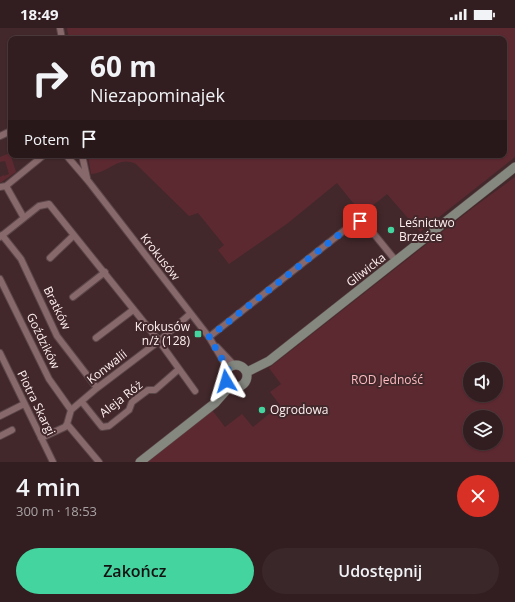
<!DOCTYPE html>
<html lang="pl">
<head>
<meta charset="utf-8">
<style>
  :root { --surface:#321e20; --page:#3a2729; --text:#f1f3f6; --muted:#a8a2a5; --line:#4d3c3e; --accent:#44d49f }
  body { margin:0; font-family:"Open Sans",sans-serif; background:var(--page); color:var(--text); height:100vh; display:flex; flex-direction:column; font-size:15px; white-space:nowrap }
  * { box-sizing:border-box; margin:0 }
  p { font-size:13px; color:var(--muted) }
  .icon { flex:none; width:22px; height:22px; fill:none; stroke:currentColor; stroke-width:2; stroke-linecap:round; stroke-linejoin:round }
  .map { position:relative; height:434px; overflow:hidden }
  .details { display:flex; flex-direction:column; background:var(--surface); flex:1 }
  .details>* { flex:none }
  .banner { position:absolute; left:8px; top:8px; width:499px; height:122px; border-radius:8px; box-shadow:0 1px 3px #0004,0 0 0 1px var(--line); background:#321e20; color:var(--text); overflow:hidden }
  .tools { position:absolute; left:463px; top:334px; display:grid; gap:8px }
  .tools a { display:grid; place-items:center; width:40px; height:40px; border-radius:50%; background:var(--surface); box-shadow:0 1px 3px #0004,0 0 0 1px var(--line); font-size:20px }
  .pin { position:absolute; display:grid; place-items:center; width:34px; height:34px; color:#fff; margin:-17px; border-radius:8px; box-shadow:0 2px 6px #0006 }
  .me { position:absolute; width:44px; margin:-22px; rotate:353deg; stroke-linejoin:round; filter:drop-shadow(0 0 3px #0008) }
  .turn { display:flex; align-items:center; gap:14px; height:84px; padding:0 16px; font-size:18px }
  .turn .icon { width:52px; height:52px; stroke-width:2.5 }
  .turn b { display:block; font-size:28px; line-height:34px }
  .then { display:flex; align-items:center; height:38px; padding:0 16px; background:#0003; gap:8px; font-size:15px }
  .round { display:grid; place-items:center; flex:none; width:42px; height:42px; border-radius:21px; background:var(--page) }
  .overview { display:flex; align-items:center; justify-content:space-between; height:68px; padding:0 16px }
  h1 { font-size:24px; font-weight:600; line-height:30px }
  .button { display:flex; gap:8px; margin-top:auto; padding:8px 16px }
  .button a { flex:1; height:46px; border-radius:24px; background:var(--accent); color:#111; font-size:16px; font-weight:600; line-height:46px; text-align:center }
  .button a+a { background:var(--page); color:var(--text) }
  .status { display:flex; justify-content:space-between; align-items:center; height:28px; padding:0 20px; background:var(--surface); direction:ltr }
  .status svg { height:11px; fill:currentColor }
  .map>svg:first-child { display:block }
  .green { fill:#5d2931; fill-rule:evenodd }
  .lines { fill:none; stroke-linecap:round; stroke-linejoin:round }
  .street-casing { stroke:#5b4648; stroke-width:8 }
  .secondary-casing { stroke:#5b4648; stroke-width:10 }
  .street { stroke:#87686b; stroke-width:6 }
  .secondary { stroke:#85887f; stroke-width:9 }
  .route { stroke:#1a73e8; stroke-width:7; stroke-dasharray:0 12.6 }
  .poi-dot { fill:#44d49f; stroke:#42282b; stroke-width:1.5 }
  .labels { text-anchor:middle; stroke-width:4; stroke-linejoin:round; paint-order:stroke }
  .poi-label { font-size:12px; fill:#fff0f1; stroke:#42282b; text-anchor:start }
  .street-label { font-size:12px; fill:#fff0f1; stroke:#42282b }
  .park-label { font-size:12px; fill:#febbc1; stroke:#42282b }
</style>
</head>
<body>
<div class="status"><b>18:49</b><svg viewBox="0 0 49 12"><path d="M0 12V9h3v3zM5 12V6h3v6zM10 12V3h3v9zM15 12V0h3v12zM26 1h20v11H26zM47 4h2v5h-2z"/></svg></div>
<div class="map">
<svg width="515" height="434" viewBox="0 0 515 434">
  <rect width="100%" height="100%" fill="#42282b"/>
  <!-- green -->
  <path class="green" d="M 67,0 L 515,0 L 515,129 L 420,204 L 387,166 L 362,186 L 337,155 L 288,195 L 229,236 L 218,222 L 224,217 L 198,185 L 189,188 L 136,136 C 118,127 109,145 91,146 L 88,127 L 504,127 L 504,11 L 69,11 Z
    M 10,125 L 16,144 L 0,155 L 0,149 L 4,147 L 4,148 L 9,146 L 5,133 L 0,134 L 0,129 Z
    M 515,149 L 515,434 L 148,434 L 212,382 L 225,399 L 242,386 L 253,399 L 280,377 L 270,364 L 281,356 L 269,340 L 474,179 ZM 470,341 L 496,341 L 496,367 L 470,367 ZM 470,389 L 496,389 L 496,415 L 470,415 Z"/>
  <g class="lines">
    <defs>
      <path id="street" d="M 60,0 L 62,11
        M 0,108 L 11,103
        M 66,127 L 89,154 L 209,309 L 228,341
        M 82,127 L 87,150
        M 6,158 L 24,190
        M 0,159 L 6,158 L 44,127
        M 2,207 L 21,231 L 57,308 L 97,360
        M 0,209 L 39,178 L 49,176 L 159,313 L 195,363
        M 50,230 L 73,208
        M 0,251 L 49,351 L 71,382
        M 73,269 L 105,244
        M 209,309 L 355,194 L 360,193 L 365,195 L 396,233
        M 96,310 L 133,282
        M 217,319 L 234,337
        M 0,325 L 53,434
        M 82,374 L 102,399 L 109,398 L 129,382 L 132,374 L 148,362 L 155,362 L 179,341
        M 0,388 L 24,376
        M 67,396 L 99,434
        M 0,408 L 12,402
        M 41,410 L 65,399 L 67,396 L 71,382 L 97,360 L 159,313 L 190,286"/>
      <path id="secondary" d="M225 348a11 11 0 1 1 22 0a11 11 0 1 1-22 0Z
        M 247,344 L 269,333 L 515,139
        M 140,434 L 215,375 L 230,358"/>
    </defs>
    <!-- street casing -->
    <use href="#street" class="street-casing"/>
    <!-- secondary casing -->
    <use href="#secondary" class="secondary-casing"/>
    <!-- street -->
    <use href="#street" class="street"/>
    <!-- secondary -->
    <use href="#secondary" class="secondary"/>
  </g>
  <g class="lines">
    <!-- route -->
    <path class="route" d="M 226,353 L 225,347 L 228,341 L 209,309 L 355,194 L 360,193"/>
  </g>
  <!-- markers -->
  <g class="poi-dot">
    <circle cx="391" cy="202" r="4"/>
    <rect x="194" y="302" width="8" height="8" rx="2"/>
    <circle cx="262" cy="382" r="4"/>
  </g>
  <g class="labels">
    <!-- poi labels -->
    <g class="poi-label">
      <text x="399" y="199">Leśnictwo<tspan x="399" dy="14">Brzeźce</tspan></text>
      <text x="190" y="303" text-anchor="end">Krokusów<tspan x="190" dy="14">n/ż (128)</tspan></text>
      <text x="270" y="386">Ogrodowa</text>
    </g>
    <!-- street labels -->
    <g class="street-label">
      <text transform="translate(160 229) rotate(52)" y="4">Krokusów</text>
      <text transform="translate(366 242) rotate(-38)" y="4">Gliwicka</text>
      <text transform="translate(57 280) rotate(64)" y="4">Bratków</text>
      <text transform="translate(43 313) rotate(64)" y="4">Goździków</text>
      <text transform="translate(107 339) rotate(-38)" y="4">Konwalii</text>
      <text transform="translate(121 371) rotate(-38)" y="4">Aleja Róż</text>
      <text transform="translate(36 375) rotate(64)" y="4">Piotra Skargi</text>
    </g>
    <!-- park labels -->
    <g class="park-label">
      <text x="387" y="356">ROD Jedność</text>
    </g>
  </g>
</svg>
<div class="tools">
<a><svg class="icon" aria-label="sound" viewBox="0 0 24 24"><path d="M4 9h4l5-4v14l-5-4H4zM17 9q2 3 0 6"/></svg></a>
<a><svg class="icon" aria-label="layers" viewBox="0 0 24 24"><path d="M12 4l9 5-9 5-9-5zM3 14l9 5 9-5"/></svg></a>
</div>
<div class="pin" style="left:360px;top:193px;background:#d93025"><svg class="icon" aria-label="arrive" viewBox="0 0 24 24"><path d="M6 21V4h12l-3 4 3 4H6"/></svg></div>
<svg class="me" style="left:226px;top:353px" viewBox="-20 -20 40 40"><path d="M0-17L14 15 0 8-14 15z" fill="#1a73e8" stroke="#fff" stroke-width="4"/></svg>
<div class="banner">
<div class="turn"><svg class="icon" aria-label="right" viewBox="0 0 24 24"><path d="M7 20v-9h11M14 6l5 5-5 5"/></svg><div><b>60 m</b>Niezapominajek</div></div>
<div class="then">Potem<svg class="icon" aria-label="arrive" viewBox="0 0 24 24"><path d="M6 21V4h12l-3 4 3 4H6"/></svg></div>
</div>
</div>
<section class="details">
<div class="overview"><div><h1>4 min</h1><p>300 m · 18:53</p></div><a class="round" style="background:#d93025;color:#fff"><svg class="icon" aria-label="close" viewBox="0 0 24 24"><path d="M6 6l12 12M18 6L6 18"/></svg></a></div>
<div class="button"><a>Zakończ</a><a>Udostępnij</a></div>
</section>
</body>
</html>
